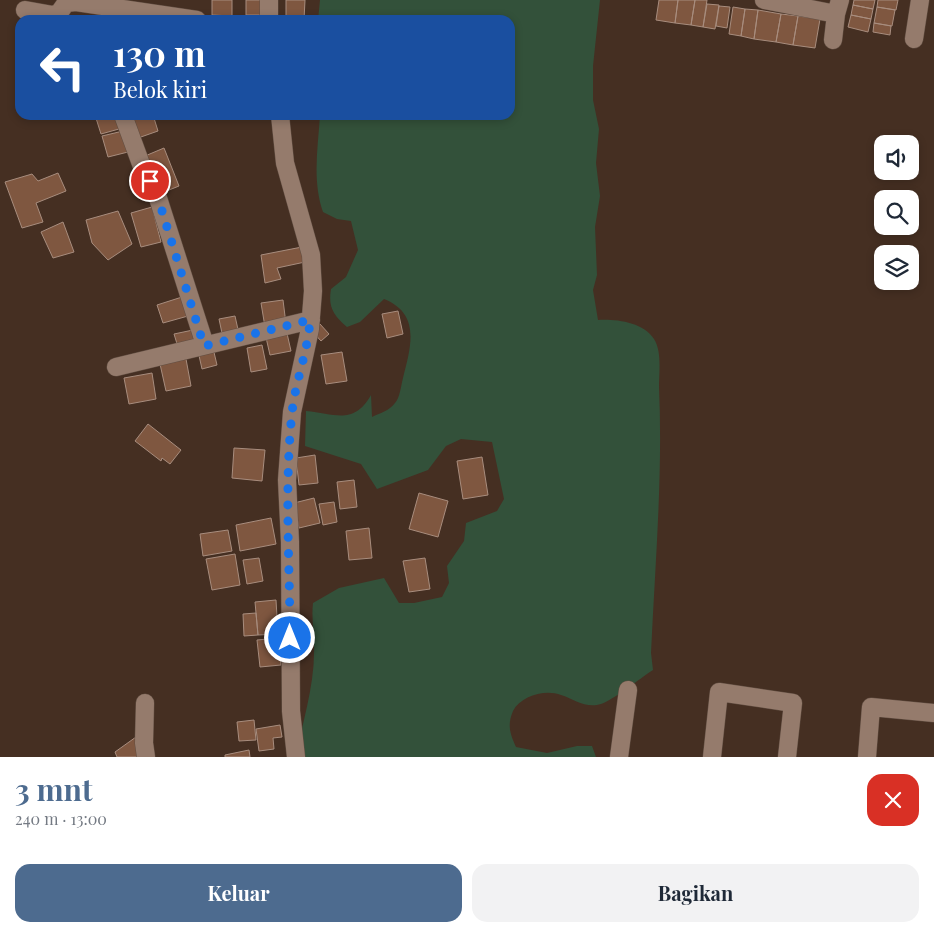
<!DOCTYPE html>
<html lang="id">
<head>
<meta charset="utf-8">
<style>
  :root { --surface:#fff; --page:#f2f2f3; --text:#1f2937; --muted:#747a83; --accent:#4d6b8f }
  body { margin:0; font-family:"Playfair Display",serif; background:var(--page); color:var(--text); height:100vh; display:flex; flex-direction:column; font-size:19px; white-space:nowrap }
  * { box-sizing:border-box; margin:0 }
  p { font-size:16px; color:var(--muted) }
  .icon { flex:none; width:28px; height:28px; fill:none; stroke:currentColor; stroke-width:2; stroke-linecap:round; stroke-linejoin:round }
  .map { position:relative; height:757px; overflow:hidden }
  .panel { display:flex; flex-direction:column; background:var(--surface); flex:1 }
  .panel>* { flex:none }
  .banner { position:absolute; left:15px; top:15px; width:500px; height:105px; border-radius:15px; box-shadow:0 2px 8px #0003; background:#1a4fa0; color:#fff; overflow:hidden }
  .fabs { position:absolute; left:874px; top:135px; display:grid; gap:10px }
  .fabs a { display:grid; place-items:center; width:45px; height:45px; border-radius:10px; background:var(--surface); box-shadow:0 2px 8px #0003; font-size:25px }
  .pin { position:absolute; display:grid; place-items:center; width:42px; height:42px; color:#fff; margin:-21px; border:2px solid #fff; border-radius:50%; box-shadow:0 1px 5px #0007 }
  .me { position:absolute; width:55px; margin:-28px; rotate:0deg; stroke-linejoin:round; filter:drop-shadow(0 0 4px #0008) }
  .turn { display:flex; align-items:center; gap:18px; height:105px; padding:0 15px; font-size:22px }
  .turn .icon { width:65px; height:65px; stroke-width:2.5 }
  .turn b { display:block; font-size:35px; line-height:42px }
  .round { display:grid; place-items:center; flex:none; width:52px; height:52px; border-radius:15px; background:var(--page) }
  .head { display:flex; align-items:center; justify-content:space-between; height:85px; padding:0 15px }
  h1 { font-size:30px; font-weight:700; line-height:38px; color:var(--accent) }
  .button { display:flex; gap:10px; margin-top:auto; padding:10px 15px }
  .button a { flex:1; height:58px; border-radius:15px; background:var(--accent); color:#fff; font-size:20px; font-weight:700; line-height:58px; text-align:center }
  .button a+a { background:var(--page); color:var(--text) }
  .map>svg:first-child { display:block }
  .green { fill:#33513a }
  .building { fill:#7f5740; stroke:#a88d7e }
  .lines { fill:none; stroke-linecap:round; stroke-linejoin:round }
  .street-casing { stroke:#614e42; stroke-width:19 }
  .street { stroke:#957b6c; stroke-width:18 }
  .route { stroke:#1a73e8; stroke-width:9; stroke-dasharray:0 16.2 }
</style>
</head>
<body>
<div class="map">
<svg width="934" height="757" viewBox="0 0 934 757">
  <rect width="100%" height="100%" fill="#452f22"/>
  <!-- green -->
  <path class="green" d="M 320,0 L 600,0 L 593,66 L 593,100 L 599,129 L 596,163 L 600,196 L 595,227 L 597,275 L 593,290 L 598,320 C 616,319 643,322 654,339 C 662,351 659,373 659,387 C 663,476 655,565 651,653 L 653,670 C 639,679 615,699 601,704 C 586,709 574,699 561,695 C 545,689 521,696 513,711 C 507,725 510,734 516,747 L 547,753 L 577,746 L 592,746 L 596,757 L 296,757 C 302,724 314,687 314,653 C 315,635 311,621 313,603 L 339,588 L 384,578 L 399,603 L 414,603 L 442,597 L 449,583 L 447,566 L 464,541 L 466,523 L 497,511 L 504,499 L 492,442 L 461,439 L 446,446 L 428,470 L 377,489 L 361,464 L 305,446 L 306,411 C 336,414 354,425 371,395 L 372,417 C 380,413 389,411 395,403 C 400,398 401,385 403,378 C 411,346 421,314 384,299 L 360,322 L 347,327 C 333,315 328,307 331,289 L 346,277 L 358,250 L 351,221 L 337,219 L 323,212 C 312,181 318,147 320,115 L 510,115 L 510,20 L 318,20 Z"/>
  <!-- building -->
  <path class="building" d="M 212,0 L 232,0 L 232,16 L 212,15 Z
    M 246,0 L 262,0 L 262,15 L 246,15 Z
    M 286,0 L 305,0 L 304,20 L 286,20 Z
    M 659,0 L 678,0 L 675,23 L 656,20 Z
    M 678,0 L 695,0 L 691,25 L 675,23 Z
    M 695,0 L 707,0 L 703,27 L 691,25 Z
    M 854,0 L 875,0 L 873,9 L 853,5 Z
    M 878,0 L 898,0 L 896,10 L 877,7 Z
    M 707,4 L 719,5 L 715,29 L 703,27 Z
    M 853,5 L 873,9 L 871,19 L 851,15 Z
    M 719,6 L 730,7 L 727,28 L 716,26 Z
    M 733,7 L 745,9 L 741,36 L 729,34 Z
    M 877,7 L 895,10 L 892,26 L 874,23 Z
    M 745,9 L 758,10 L 754,39 L 741,36 Z
    M 758,10 L 781,14 L 776,42 L 754,39 Z
    M 781,14 L 798,16 L 793,45 L 776,42 Z
    M 851,15 L 871,19 L 868,32 L 848,27 Z
    M 798,16 L 820,19 L 815,48 L 793,45 Z
    M 874,23 L 891,26 L 890,35 L 873,32 Z
    M 95,115 L 115,115 L 119,129 L 101,134 Z
    M 130,115 L 153,115 L 158,131 L 138,138 Z
    M 123,131 L 128,152 L 108,157 L 102,136 Z
    M 164,148 L 179,186 L 159,194 L 145,156 Z
    M 58,173 L 66,191 L 36,203 L 43,222 L 22,228 L 5,182 L 32,174 L 38,181 Z
    M 152,207 L 161,242 L 141,247 L 131,213 Z
    M 118,211 L 132,244 L 108,260 L 92,243 L 86,220 Z
    M 63,222 L 74,252 L 53,258 L 41,232 Z
    M 302,247 L 305,262 L 277,268 L 281,279 L 265,283 L 261,255 Z
    M 182,297 L 188,316 L 163,323 L 157,305 Z
    M 283,300 L 286,324 L 265,327 L 261,303 Z
    M 398,311 L 403,334 L 387,338 L 382,314 Z
    M 235,316 L 239,334 L 223,338 L 219,319 Z
    M 320,324 L 329,334 L 321,341 L 312,331 Z
    M 286,329 L 291,351 L 270,355 L 265,333 Z
    M 193,330 L 197,343 L 178,347 L 174,334 Z
    M 262,345 L 267,369 L 251,372 L 247,348 Z
    M 213,348 L 217,365 L 202,369 L 198,351 Z
    M 342,352 L 347,381 L 326,384 L 321,355 Z
    M 186,359 L 191,386 L 166,391 L 160,364 Z
    M 152,373 L 156,399 L 129,404 L 124,378 Z
    M 148,424 L 181,450 L 170,464 L 162,458 L 161,461 L 135,441 Z
    M 234,448 L 265,450 L 262,481 L 232,478 Z
    M 315,455 L 318,483 L 299,485 L 296,458 Z
    M 482,457 L 488,495 L 463,499 L 457,461 Z
    M 354,480 L 357,507 L 340,509 L 337,482 Z
    M 419,493 L 448,501 L 438,537 L 409,529 Z
    M 314,498 L 320,523 L 299,528 L 294,503 Z
    M 334,502 L 337,522 L 323,525 L 319,504 Z
    M 271,518 L 276,544 L 240,551 L 236,525 Z
    M 369,528 L 372,558 L 349,560 L 346,531 Z
    M 228,530 L 232,551 L 203,556 L 200,534 Z
    M 235,554 L 240,585 L 212,590 L 206,559 Z
    M 259,558 L 263,581 L 247,584 L 243,560 Z
    M 425,558 L 430,589 L 409,592 L 403,561 Z
    M 276,600 L 278,634 L 258,635 L 255,602 Z
    M 256,613 L 258,635 L 244,636 L 243,614 Z
    M 278,638 L 281,665 L 260,667 L 257,640 Z
    M 254,720 L 256,740 L 239,741 L 237,722 Z
    M 280,725 L 282,737 L 273,738 L 274,749 L 259,751 L 256,729 Z
    M 136,737 L 144,757 L 117,757 L 115,752 Z
    M 249,750 L 250,757 L 225,757 L 225,755 Z"/>
  <g class="lines">
    <defs>
      <path id="street" d="M 764,0 L 836,14 L 840,0
        M 25,10 L 53,15 L 59,13 L 66,3 L 76,2 L 197,20
        M 269,20 L 269,0
        M 914,39 L 920,0
        M 833,40 L 836,14
        M 123,115 L 141,164 L 158,198 L 205,345
        M 280,115 L 285,163 L 311,255 L 313,291 L 310,329 L 292,412 L 287,480 L 290,542 L 291,711 L 296,757
        M 116,367 L 311,320
        M 145,703 L 144,743 L 146,757
        M 619,757 L 628,690
        M 712,757 L 719,692 L 793,703 L 787,757
        M 867,757 L 871,707 L 934,713"/>
    </defs>
    <!-- street casing -->
    <use href="#street" class="street-casing"/>
    <!-- street -->
    <use href="#street" class="street"/>
  </g>
  <g class="lines">
    <!-- route -->
    <path class="route" d="M 150,181 L 158,198 L 204,346 L 310,320 C 308,352 295,382 292,413 C 284,488 290,563 290,638"/>
  </g>
</svg>
<div class="fabs">
<a><svg class="icon" aria-label="sound" viewBox="0 0 24 24"><path d="M4 9h4l5-4v14l-5-4H4zM17 9q2 3 0 6"/></svg></a>
<a><svg class="icon" aria-label="search" viewBox="0 0 24 24"><circle cx="10" cy="10" r="6"/><path d="M15 15l6 6"/></svg></a>
<a><svg class="icon" aria-label="layers" viewBox="0 0 24 24"><path d="M12 4l9 5-9 5-9-5zM3 14l9 5 9-5"/></svg></a>
</div>
<div class="pin" style="left:150px;top:181px;background:#d93025"><svg class="icon" aria-label="arrive" viewBox="0 0 24 24"><path d="M6 21V4h12l-3 4 3 4H6"/></svg></div>
<svg class="me" style="left:290px;top:638px" viewBox="-20 -20 40 40"><circle r="17" fill="#1a73e8" stroke="#fff" stroke-width="3"/><path d="M0-11L8 9 0 5-8 9z" fill="#fff"/></svg>
<div class="banner">
<div class="turn"><svg class="icon" aria-label="left" viewBox="0 0 24 24"><path d="M17 20v-9H6M10 6l-5 5 5 5"/></svg><div><b>130 m</b>Belok kiri</div></div>
</div>
</div>
<section class="panel">
<div class="head"><div><h1>3 mnt</h1><p>240 m · 13:00</p></div><a class="round" style="background:#d93025;color:#fff"><svg class="icon" aria-label="close" viewBox="0 0 24 24"><path d="M6 6l12 12M18 6L6 18"/></svg></a></div>
<div class="button"><a>Keluar</a><a>Bagikan</a></div>
</section>
</body>
</html>
